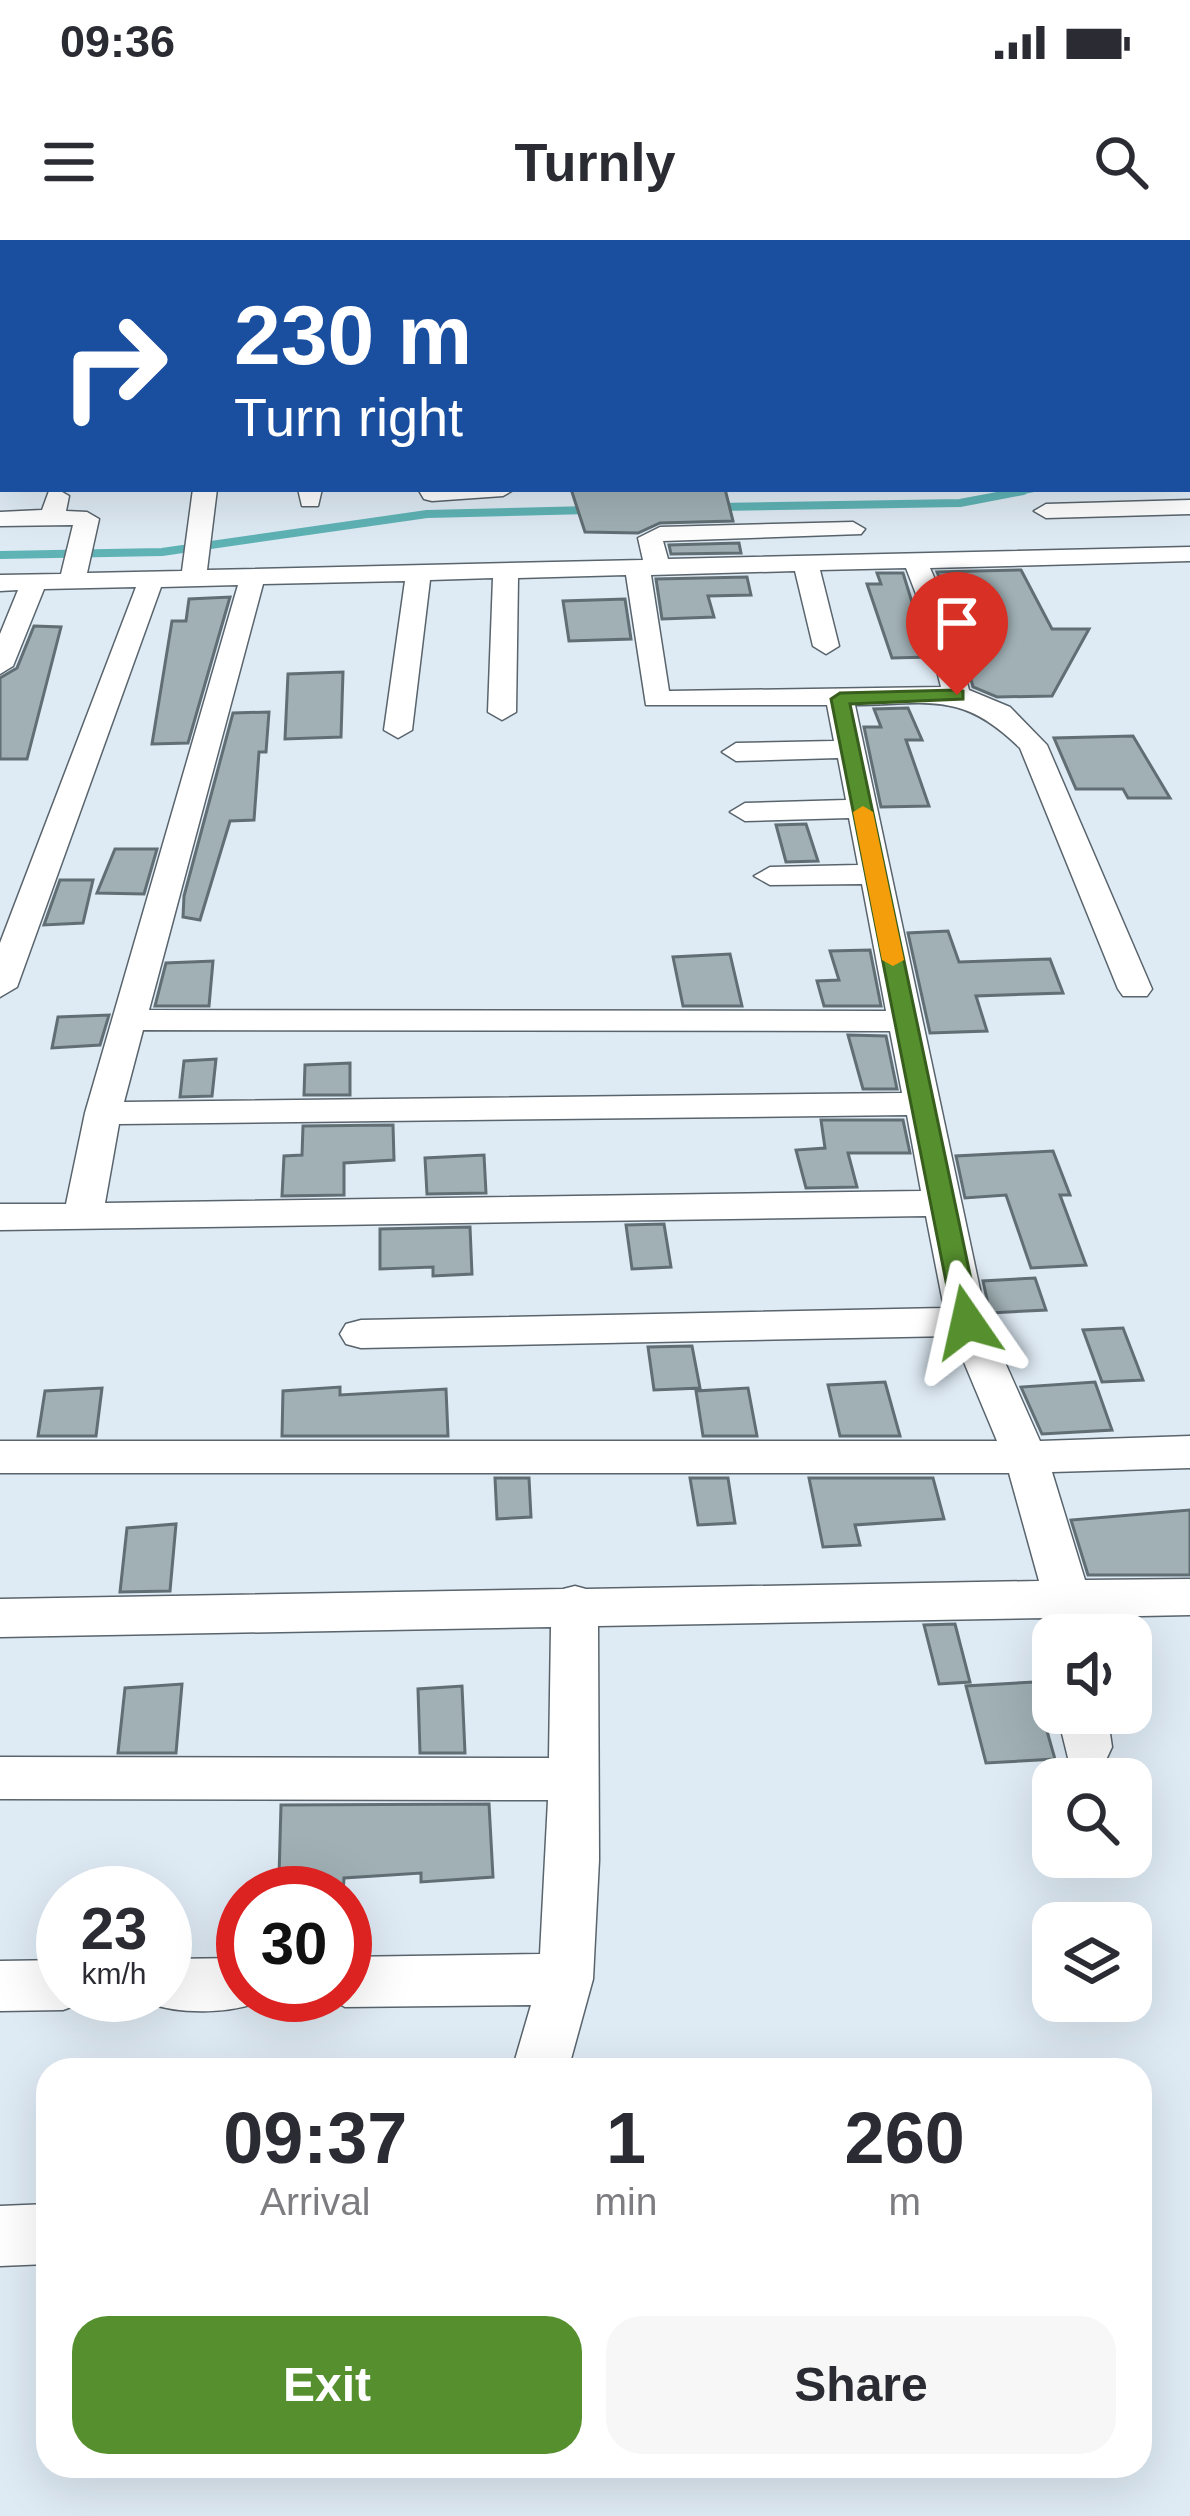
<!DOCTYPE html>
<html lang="en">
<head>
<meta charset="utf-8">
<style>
  :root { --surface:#fff; --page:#f7f7f7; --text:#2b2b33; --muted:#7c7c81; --accent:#56902e }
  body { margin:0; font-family:Arial,sans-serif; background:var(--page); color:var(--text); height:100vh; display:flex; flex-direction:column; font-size:45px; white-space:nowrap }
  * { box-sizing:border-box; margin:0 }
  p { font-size:39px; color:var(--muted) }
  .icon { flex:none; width:66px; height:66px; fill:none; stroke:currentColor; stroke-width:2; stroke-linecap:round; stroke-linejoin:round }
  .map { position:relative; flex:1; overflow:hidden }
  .side { position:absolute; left:36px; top:1818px; width:1116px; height:420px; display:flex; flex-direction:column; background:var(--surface); border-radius:36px; box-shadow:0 12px 48px #0002 }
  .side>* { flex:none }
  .hud { position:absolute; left:0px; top:0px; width:1191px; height:252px; box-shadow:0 12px 48px #0002; background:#1a4fa0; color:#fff; overflow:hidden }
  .controls { position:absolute; left:1032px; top:1374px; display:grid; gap:24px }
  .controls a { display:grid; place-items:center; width:120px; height:120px; border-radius:24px; background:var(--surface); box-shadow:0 12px 48px #0002; font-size:60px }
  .speed { position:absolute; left:36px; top:1626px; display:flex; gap:24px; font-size:60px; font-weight:700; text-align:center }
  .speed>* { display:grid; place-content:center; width:156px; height:156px; border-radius:50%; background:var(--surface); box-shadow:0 12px 48px #0002; line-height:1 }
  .speed small { font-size:30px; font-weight:400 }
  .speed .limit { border:18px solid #d22; background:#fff; color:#111 }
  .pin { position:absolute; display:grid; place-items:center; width:102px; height:102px; color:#fff; margin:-123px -51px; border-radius:50% 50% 50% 0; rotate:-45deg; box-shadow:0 0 12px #0007 }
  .pin .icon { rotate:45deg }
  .me { position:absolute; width:132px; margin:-66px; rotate:349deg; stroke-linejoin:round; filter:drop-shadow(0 0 9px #0008) }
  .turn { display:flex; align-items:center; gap:42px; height:252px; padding:0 36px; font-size:54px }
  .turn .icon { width:156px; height:156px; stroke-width:2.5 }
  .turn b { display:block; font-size:84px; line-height:102px }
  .eta { display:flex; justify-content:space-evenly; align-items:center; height:204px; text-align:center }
  .eta b { font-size:72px; font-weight:800; line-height:84px }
  .cta { display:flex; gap:24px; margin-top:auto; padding:24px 36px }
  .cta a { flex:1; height:138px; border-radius:36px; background:var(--accent); color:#fff; font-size:48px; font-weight:800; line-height:138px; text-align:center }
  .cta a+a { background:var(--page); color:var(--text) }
  .status { display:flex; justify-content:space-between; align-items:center; height:84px; padding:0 60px; background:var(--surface); direction:ltr }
  .status svg { height:33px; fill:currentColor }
  header { display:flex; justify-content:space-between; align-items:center; height:156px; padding:0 36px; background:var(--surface); font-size:54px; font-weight:800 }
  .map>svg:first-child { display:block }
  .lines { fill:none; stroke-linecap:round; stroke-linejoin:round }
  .stream-far1 { stroke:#5fb3b5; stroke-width:6 }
  .stream { stroke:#5fb3b5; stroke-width:8 }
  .building { fill:#a0b0b5; stroke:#616f74; stroke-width:3 }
  .minor-casing { stroke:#59646c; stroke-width:3 }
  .highway-casing { stroke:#c8c9c9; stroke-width:3 }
  .minor { fill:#fff; fill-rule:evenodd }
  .highway { fill:#639bfa; fill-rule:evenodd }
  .route { fill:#56902e; stroke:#385e1e; stroke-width:3 }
  .slow { fill:#f59e0b }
</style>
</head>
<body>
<div class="status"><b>09:36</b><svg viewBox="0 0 49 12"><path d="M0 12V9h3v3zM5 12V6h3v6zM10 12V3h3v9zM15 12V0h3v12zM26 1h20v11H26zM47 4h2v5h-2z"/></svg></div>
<header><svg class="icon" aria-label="menu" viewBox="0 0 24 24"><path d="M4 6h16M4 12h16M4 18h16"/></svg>Turnly<svg class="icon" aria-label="search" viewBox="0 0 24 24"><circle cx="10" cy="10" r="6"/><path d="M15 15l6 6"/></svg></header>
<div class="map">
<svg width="1190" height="2276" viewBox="0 0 1190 2276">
  <rect width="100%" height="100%" fill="#deeaf4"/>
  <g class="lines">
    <!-- stream-far1 -->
    <path class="stream-far1" d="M 1007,254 L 1034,249"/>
    <!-- stream -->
    <path class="stream" d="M 718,267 L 960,263 L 1023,251
      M 0,315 L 162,312 L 427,274 L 590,270"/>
  </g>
  <!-- building -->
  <path class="building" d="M 571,249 L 725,249 L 733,281 L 660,283 L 638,293 L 585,292 Z
    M 739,303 L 741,313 L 671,314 L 669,305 Z
    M 1021,330 L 1052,389 L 1089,389 L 1052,456 L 997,457 L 973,447 L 951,366 L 937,332 Z
    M 877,333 L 903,333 L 929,417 L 892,418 L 867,344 L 881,344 Z
    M 747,337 L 751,355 L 708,356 L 714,377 L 662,379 L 656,339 Z
    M 230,357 L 188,503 L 152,504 L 172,381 L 186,381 L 189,359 Z
    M 625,359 L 631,399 L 569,401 L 563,361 Z
    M 34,386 L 61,387 L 27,519 L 0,519 L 0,438 L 17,428 Z
    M 343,432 L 341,497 L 285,499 L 288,434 Z
    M 908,468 L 922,500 L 906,500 L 929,566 L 881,567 L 864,487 L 881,487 L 874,469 Z
    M 269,472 L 266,512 L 259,512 L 254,580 L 230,581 L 200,680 L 183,677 L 184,656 L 233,473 Z
    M 1133,496 L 1170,558 L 1128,558 L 1123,549 L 1076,549 L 1054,498 Z
    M 806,584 L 818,621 L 786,622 L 776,585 Z
    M 115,609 L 157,609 L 144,654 L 97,653 Z
    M 60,640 L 93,640 L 83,683 L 44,685 Z
    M 948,691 L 959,722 L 1050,719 L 1063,753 L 976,756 L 987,791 L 930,793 L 908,693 Z
    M 870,710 L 881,766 L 824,766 L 817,741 L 839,740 L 830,711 Z
    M 730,714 L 742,766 L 683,766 L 673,717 Z
    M 213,721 L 209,766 L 155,766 L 166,723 Z
    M 109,775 L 100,805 L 52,808 L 58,777 Z
    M 848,795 L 886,796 L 897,849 L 863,849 Z
    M 216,819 L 212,856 L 180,857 L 184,821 Z
    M 350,823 L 350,855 L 304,855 L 305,825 Z
    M 821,880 L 903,880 L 910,913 L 848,913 L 857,947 L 806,948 L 796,910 L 825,908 Z
    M 393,885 L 394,920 L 344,923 L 344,955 L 282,956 L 284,916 L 302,915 L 303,886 Z
    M 1053,911 L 1070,955 L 1060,955 L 1086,1025 L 1031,1028 L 1006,955 L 965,958 L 956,916 Z
    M 484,915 L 486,953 L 427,954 L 425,918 Z
    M 664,984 L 671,1027 L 632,1029 L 626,985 Z
    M 470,987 L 472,1034 L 433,1036 L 433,1027 L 380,1029 L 380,989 Z
    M 1035,1038 L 1046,1070 L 990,1073 L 983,1041 Z
    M 1123,1088 L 1143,1140 L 1102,1142 L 1083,1090 Z
    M 692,1106 L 700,1148 L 654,1150 L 648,1107 Z
    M 885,1142 L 900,1196 L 840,1196 L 828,1145 Z
    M 1095,1142 L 1112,1190 L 1042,1194 L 1021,1147 Z
    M 340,1147 L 340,1155 L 446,1149 L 448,1196 L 282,1196 L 283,1151 Z
    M 102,1148 L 96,1196 L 38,1196 L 45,1151 Z
    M 748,1148 L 757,1196 L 703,1196 L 696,1151 Z
    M 495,1238 L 529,1238 L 531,1277 L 497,1279 Z
    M 690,1238 L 728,1238 L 735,1283 L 698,1285 Z
    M 809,1238 L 933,1238 L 944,1279 L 855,1285 L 860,1305 L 823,1307 Z
    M 1190,1270 L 1190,1335 L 1088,1335 L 1071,1280 Z
    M 176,1284 L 170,1351 L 120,1352 L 127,1288 Z
    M 955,1384 L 970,1442 L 939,1444 L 924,1385 Z
    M 1033,1442 L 1055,1519 L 986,1523 L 966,1446 Z
    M 182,1444 L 176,1513 L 118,1513 L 125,1448 Z
    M 462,1446 L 465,1513 L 420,1513 L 418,1449 Z
    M 489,1564 L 493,1637 L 421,1642 L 421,1633 L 344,1638 L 343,1653 L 306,1653 L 306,1635 L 279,1637 L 281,1565 Z"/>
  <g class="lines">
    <defs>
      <path id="minor" d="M 163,0 L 224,0 L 226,3 L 165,3 Z
        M 947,0 L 1027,0 L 945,3 Z
        M 0,33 L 3,33 L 3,45 L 0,45 Z
        M 0,93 L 3,93 L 3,105 L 0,105 Z
        M 1188,201 L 1190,201 L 1190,215 L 1188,215 Z
        M 0,231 L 3,231 L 3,245 L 0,245 Z
        M 57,249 L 69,256 L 66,271 L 87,272 L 99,279 L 87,333 L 182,331 L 193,249 L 217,249 L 207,330 L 643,320 L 638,298 L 660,287 L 853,282 L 865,289 L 861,294 L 663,301 L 668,319 L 1190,307 L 1190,321 L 930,328 L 947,367 L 969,450 L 1010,467 L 1047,505 L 1152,749 L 1147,756 L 1123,756 L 1118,749 L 1020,508 C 962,451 931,464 855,465 L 987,1082 L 1040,1201 L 1190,1196 L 1190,1228 L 1052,1232 L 1085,1340 L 1190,1339 L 1190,1375 L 1093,1377 L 1095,1395 L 1053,1395 L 1053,1406 L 1046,1378 L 598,1386 L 599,1620 L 593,1739 L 568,1830 L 512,1830 L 531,1765 L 345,1767 L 323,1755 L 345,1755 L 345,1717 L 540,1714 L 548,1560 L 0,1559 L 0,1517 L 549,1518 L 551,1387 L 0,1397 L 0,1359 L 563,1349 L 575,1346 L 586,1349 L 1039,1341 L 1009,1233 L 0,1233 L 0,1201 L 997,1201 L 953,1096 L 361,1108 L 346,1104 L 340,1094 L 346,1084 L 361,1080 L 944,1068 L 926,976 L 0,990 L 0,964 L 66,964 L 85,873 L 238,345 L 161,347 L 17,747 L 0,757 L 0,703 L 136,347 L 44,349 L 13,426 L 0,434 L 0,394 L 18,350 L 0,351 L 0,335 L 61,334 L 73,285 L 0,286 L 0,272 L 42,270 L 49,251 ZM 906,328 L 921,367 L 941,447 L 669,451 L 651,335 L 795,331 L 813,406 L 826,414 L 839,406 L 820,330 ZM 626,335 L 646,465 L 827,465 L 834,501 L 736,503 L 722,512 L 736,521 L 838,518 L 846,560 L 745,563 L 730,572 L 745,581 L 849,578 L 858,625 L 770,627 L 754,636 L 770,645 L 862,644 L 886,771 L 149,770 L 263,344 L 405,341 L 384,490 L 398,498 L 412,490 L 430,340 L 493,338 L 488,472 L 502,480 L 516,472 L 518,338 ZM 143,790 L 890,791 L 902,853 L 124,862 ZM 907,875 L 921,951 L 105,963 L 119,884 Z
        M 298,249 L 322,249 L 318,266 L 302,266 Z
        M 418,249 L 515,249 L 503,256 L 432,261 L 424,259 Z
        M 1190,260 L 1190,274 L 1046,278 L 1034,271 L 1046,264 Z
        M 1057,1473 L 1107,1473 L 1112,1507 L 1105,1522 L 1087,1528 L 1069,1522 Z
        M 243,1718 L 243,1755 L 265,1755 L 262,1761 C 229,1774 179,1775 146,1762 L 143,1755 L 165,1755 L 165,1719 Z
        M 63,1720 L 63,1755 L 86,1755 L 82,1763 L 63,1770 L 0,1771 L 0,1721 Z
        M 48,1964 L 48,2024 L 0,2026 L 0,1966 Z"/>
      <path id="highway" d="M 2,0 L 66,0 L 68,3 L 4,3 Z
        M 1177,0 L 1190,0 L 1190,12 L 1188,3 L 1175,3 Z"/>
    </defs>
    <!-- minor casing -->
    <use href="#minor" class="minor-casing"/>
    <!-- highway casing -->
    <use href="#highway" class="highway-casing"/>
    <!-- minor -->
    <use href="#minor" class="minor"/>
    <!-- highway -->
    <use href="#highway" class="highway"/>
  </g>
  <!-- route -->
  <path class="route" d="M 957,450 L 963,451 L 963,459 L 850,464 L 980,1082 L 967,1091 L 954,1082 L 831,459 L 840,453 Z"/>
  <!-- slow -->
  <path class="slow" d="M 863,566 L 873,572 L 904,720 L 893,726 L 882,720 L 853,572 Z"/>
</svg>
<div class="controls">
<a><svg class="icon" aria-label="sound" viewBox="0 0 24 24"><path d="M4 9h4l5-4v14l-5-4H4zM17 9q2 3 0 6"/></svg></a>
<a><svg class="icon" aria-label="search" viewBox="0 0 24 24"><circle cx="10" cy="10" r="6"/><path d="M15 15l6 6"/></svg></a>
<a><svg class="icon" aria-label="layers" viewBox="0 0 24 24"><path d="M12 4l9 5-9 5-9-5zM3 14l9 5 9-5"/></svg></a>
</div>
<div class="speed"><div>23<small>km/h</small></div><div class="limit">30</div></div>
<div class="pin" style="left:957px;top:455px;background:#d93025"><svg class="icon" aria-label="arrive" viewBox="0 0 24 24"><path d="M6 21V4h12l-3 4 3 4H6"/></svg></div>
<svg class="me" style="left:967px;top:1082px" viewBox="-20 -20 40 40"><path d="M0-17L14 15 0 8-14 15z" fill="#56902e" stroke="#fff" stroke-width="4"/></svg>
<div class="hud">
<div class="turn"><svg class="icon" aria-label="right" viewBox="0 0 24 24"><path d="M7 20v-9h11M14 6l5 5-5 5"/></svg><div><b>230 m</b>Turn right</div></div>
</div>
<section class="side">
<div class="eta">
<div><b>09:37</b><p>Arrival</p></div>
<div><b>1</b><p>min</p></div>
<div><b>260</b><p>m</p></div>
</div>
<div class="cta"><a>Exit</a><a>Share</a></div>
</section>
</div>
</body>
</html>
